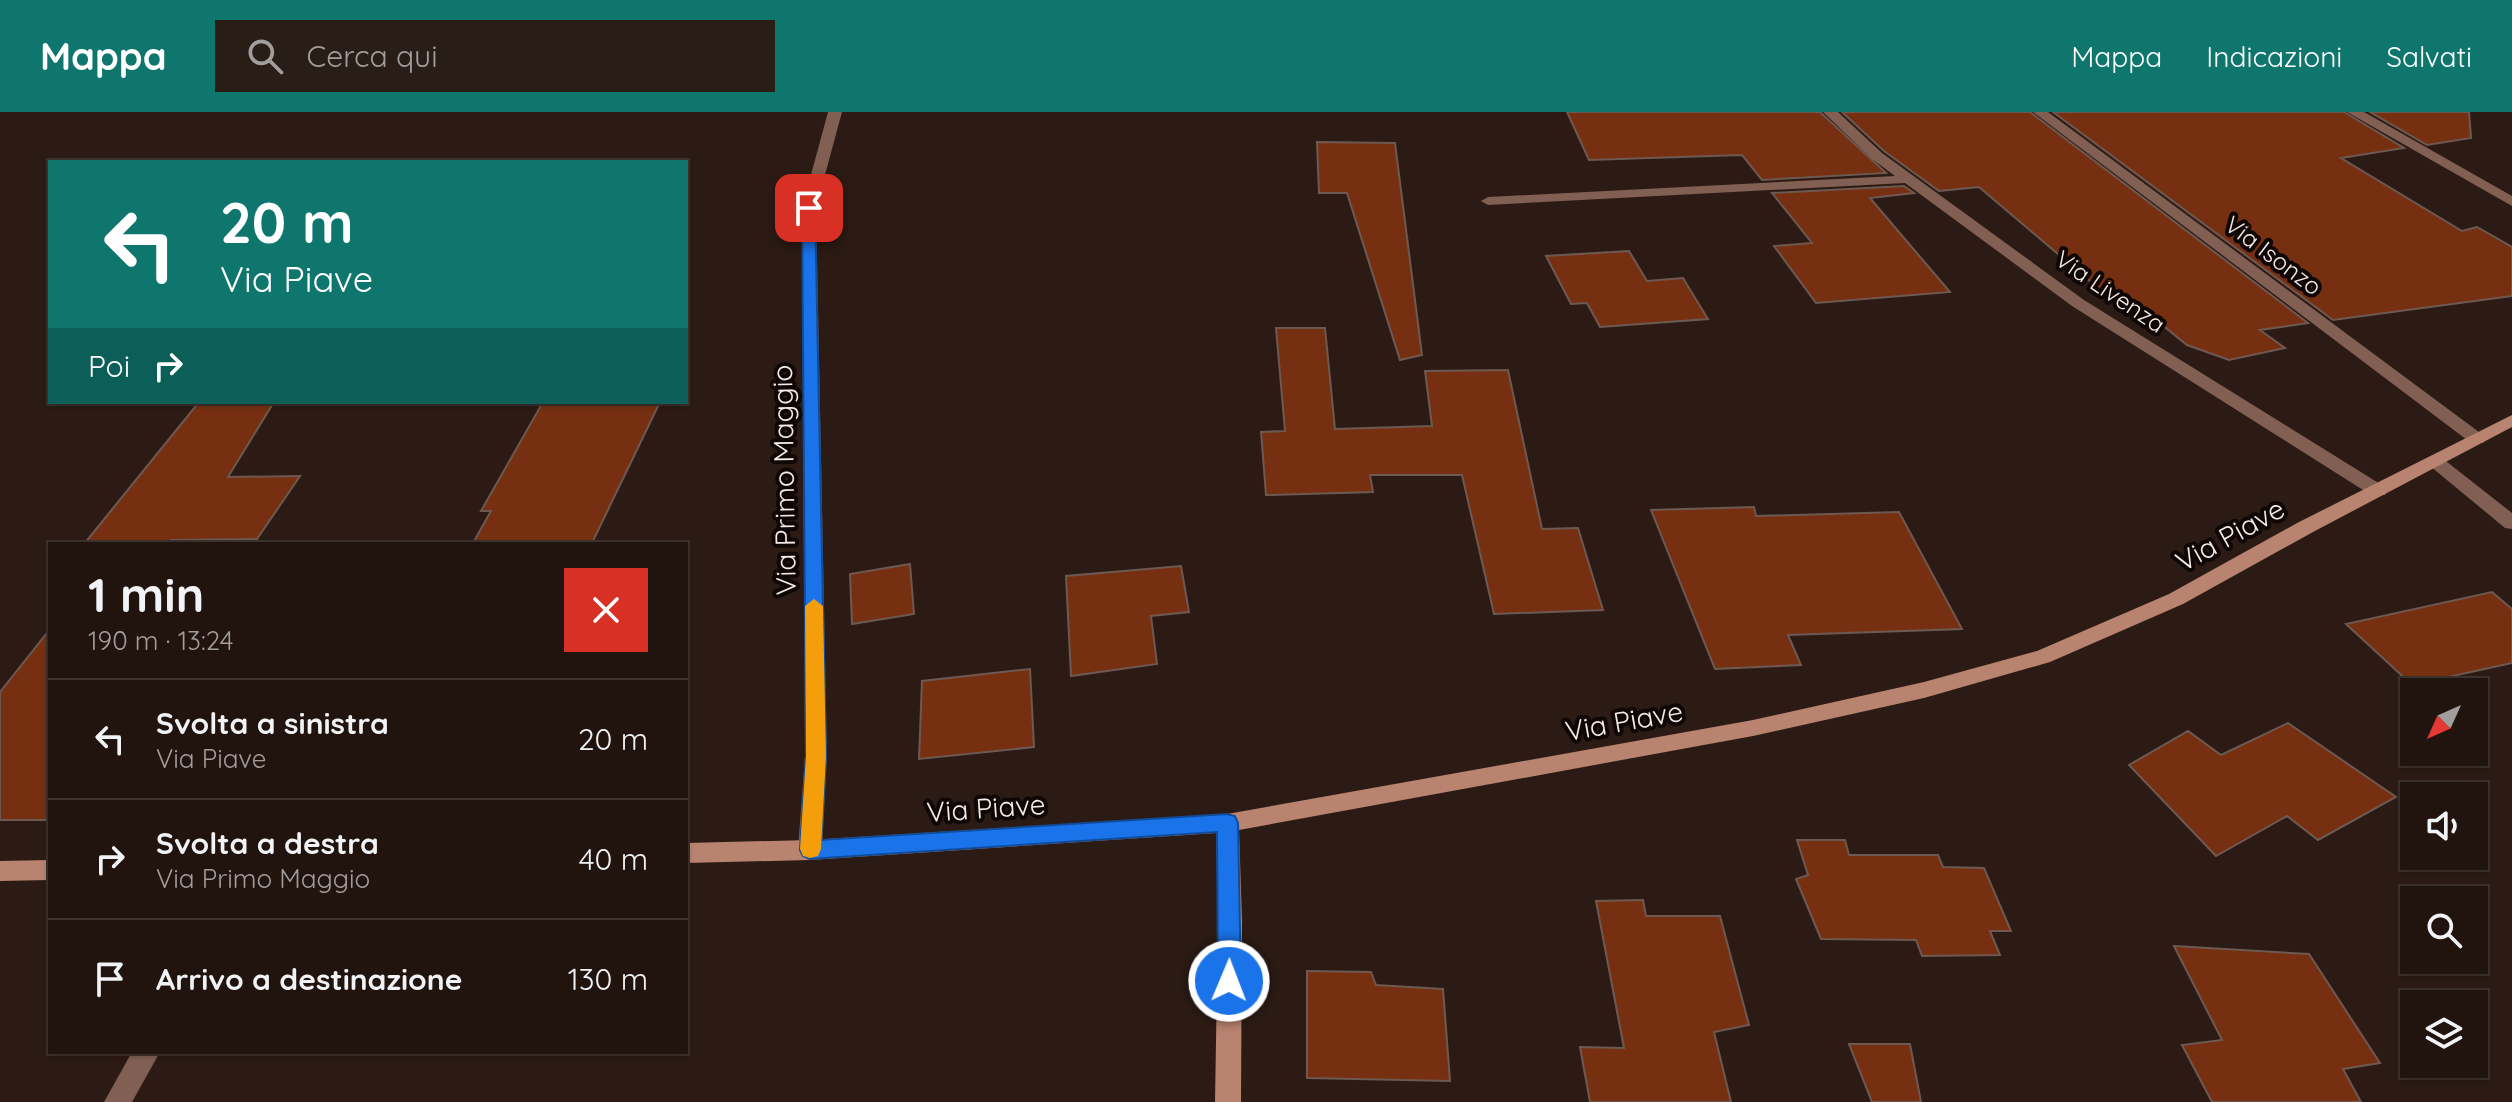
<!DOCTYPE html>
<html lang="it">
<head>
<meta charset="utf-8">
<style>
  :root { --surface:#21140f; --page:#291d18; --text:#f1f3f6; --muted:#a29e9e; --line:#3e332f; --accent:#0f766e }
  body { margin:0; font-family:Quicksand,sans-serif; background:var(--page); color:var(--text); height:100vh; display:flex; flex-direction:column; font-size:30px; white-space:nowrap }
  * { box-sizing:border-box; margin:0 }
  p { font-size:26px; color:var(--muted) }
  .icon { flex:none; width:44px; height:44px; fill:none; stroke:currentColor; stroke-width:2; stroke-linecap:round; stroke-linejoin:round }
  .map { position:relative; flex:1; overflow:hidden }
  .side { position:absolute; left:48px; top:430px; width:640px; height:512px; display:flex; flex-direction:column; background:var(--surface); border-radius:0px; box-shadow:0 2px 6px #0004,0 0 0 2px var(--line) }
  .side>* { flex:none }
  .guide { position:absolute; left:48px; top:48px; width:640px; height:244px; border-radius:0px; box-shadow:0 2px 6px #0004,0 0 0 2px var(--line); background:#0f766e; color:#fff; overflow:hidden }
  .needle { width:52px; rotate:225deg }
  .buttons { position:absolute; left:2400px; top:566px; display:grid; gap:16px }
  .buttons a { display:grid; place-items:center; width:88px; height:88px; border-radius:0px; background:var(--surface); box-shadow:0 2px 6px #0004,0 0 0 2px var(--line); font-size:40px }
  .pin { position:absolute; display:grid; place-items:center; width:68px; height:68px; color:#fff; margin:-34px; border-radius:16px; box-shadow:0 4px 12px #0006 }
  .me { position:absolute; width:88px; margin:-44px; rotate:1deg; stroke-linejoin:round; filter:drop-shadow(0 0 6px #0008) }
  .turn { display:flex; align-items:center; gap:28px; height:168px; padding:0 40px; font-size:36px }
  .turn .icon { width:104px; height:104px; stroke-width:2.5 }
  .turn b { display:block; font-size:56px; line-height:68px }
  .then { display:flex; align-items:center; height:76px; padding:0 40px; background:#0003; gap:16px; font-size:30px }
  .round { display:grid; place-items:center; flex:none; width:84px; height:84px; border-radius:0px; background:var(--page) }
  .summary { display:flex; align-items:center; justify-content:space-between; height:136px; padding:0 40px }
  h1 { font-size:48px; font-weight:700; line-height:60px }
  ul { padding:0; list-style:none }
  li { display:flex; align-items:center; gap:24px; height:120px; padding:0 40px; border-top:2px solid var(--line) }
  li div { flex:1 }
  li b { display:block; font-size:30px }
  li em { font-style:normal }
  header { display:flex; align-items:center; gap:48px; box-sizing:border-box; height:112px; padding:0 40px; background:var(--accent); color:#fff }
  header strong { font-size:38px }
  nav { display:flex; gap:44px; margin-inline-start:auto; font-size:28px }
  .search { width:560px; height:72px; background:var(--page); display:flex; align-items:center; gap:20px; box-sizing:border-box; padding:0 28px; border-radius:0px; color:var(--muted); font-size:30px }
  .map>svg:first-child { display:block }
  .building { fill:#763011; stroke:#6d5951; stroke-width:2 }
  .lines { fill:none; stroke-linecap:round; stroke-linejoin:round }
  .service { fill:#815f52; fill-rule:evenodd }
  .minor { fill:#815f52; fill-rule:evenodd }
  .tertiary { fill:#815f52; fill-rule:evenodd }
  .secondary { fill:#b8836f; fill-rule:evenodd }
  .route { fill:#1a73e8; stroke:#114b97; stroke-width:2 }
  .slow { fill:#f59e0b }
  .labels { text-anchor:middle; stroke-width:8; stroke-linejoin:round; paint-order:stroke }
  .far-street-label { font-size:24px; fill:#f7ebe6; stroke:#0f0705 }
  .street-label { font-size:28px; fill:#f7ebe6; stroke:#0f0705 }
</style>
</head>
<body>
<header>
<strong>Mappa</strong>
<div class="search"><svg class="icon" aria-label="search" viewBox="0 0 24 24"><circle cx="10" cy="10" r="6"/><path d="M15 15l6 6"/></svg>Cerca qui</div>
<nav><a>Mappa</a><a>Indicazioni</a><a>Salvati</a></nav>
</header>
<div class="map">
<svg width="2512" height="990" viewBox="0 0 2512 990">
  <rect width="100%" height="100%" fill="#2c1b14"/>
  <!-- building -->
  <path class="building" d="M 1567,0 L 1820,0 L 1886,61 L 1762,68 L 1742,43 L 1589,48 Z
    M 1842,0 L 2030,0 L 2308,211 L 2260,218 L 2285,236 L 2229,248 L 2187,233 L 2140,195 L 2125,199 L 1979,75 L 1939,79 L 1884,39 Z
    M 2053,0 L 2344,0 L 2404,36 L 2341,46 L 2462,119 L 2477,115 L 2512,135 L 2512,184 L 2333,208 Z
    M 2370,0 L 2469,0 L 2471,26 L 2427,33 Z
    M 1317,30 L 1395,31 L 1422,243 L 1400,248 L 1347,81 L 1319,81 Z
    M 1904,74 L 1914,81 L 1870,86 L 1950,180 L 1816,191 L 1774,134 L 1812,131 L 1772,81 Z
    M 1629,139 L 1647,169 L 1683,166 L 1708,207 L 1600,215 L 1587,191 L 1571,192 L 1546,144 Z
    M 1276,216 L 1325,216 L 1335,317 L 1432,314 L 1425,259 L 1508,258 L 1542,417 L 1578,416 L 1603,498 L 1494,502 L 1462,363 L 1370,363 L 1373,380 L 1266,383 L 1261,320 L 1285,319 Z
    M 199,290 L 274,290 L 228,365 L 300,364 L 257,427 L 171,428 L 168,432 L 84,432 Z
    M 543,290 L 660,290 L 592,431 L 473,431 L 491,399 L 481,399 Z
    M 1754,395 L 1756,404 L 1899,400 L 1962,517 L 1788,523 L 1801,553 L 1715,557 L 1651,398 Z
    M 910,452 L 914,502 L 852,512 L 850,462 Z
    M 1181,454 L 1189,500 L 1151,504 L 1157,552 L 1071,564 L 1066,464 Z
    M 2492,480 L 2512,497 L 2512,551 L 2412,573 L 2346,512 Z
    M 50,517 L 50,708 L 0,708 L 0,580 Z
    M 1030,557 L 1034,635 L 919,647 L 922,569 Z
    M 2288,611 L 2396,685 L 2318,728 L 2287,704 L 2216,744 L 2129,653 L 2188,619 L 2221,643 Z
    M 1797,728 L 1845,728 L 1849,743 L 1938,743 L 1943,755 L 1984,756 L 2011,819 L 1990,819 L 2000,843 L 1922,844 L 1916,828 L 1821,827 L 1796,767 L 1808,763 Z
    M 1643,788 L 1646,804 L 1720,804 L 1749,913 L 1714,920 L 1731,990 L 1590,990 L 1580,935 L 1624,936 L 1596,789 Z
    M 2174,834 L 2309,842 L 2380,951 L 2343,957 L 2361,990 L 2212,990 L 2182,933 L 2222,928 Z
    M 1307,859 L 1371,860 L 1376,873 L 1443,877 L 1450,969 L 1307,966 Z
    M 1849,932 L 1910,932 L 1921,990 L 1872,990 Z"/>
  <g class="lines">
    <!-- service -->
    <path class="service" d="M 132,940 L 160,940 L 132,990 L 104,990 Z"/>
    <!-- minor -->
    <path class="minor" d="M 1823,0 L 1838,0 L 1882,41 L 2084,188 L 2385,375 L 2387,379 L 2385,383 L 2371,383 L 2072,194 L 1905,71 L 1488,93 L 1481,89 L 1488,85 L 1895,64 L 1872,47 Z
      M 2033,0 L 2048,0 L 2483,323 L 2486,327 L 2483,331 L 2471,331 Z
      M 2347,0 L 2364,0 L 2512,84 L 2512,94 Z"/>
    <!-- tertiary -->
    <path class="tertiary" d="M 828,0 L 842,0 L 816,96 L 827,644 L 822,738 L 818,745 L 810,748 L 802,745 L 798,738 L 805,644 L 802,96 Z
      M 2436,344 L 2442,346 L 2512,401 L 2512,417 L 2505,416 L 2430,354 L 2427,350 L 2430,346 Z"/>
    <!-- secondary -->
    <path class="secondary" d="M 2512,303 L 2512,315 L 2313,420 L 2183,492 L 2050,550 L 1924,586 L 1753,624 L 1239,718 L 1242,809 L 1241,990 L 1215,990 L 1218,809 L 1216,721 L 810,748 L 686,751 L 686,731 L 810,728 L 1227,702 L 1753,608 L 1924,570 L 2037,539 L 2169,482 L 2299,410 Z
      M 50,748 L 50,768 L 0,769 L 0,749 Z"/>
  </g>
  <!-- route -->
  <path class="route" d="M 809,92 L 815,96 L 826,644 L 821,728 L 1227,702 L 1235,704 L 1238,711 L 1241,869 L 1237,876 L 1229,879 L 1221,876 L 1218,869 L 1217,720 L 810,747 L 803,744 L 800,738 L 806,644 L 802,96 Z"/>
  <!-- slow -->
  <path class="slow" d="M 814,487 L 823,494 L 826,644 L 821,737 L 818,744 L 810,746 L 803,744 L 800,737 L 806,644 L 805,494 Z"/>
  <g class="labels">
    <!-- far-street labels -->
    <g class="far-street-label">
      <text transform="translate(2273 144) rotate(37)" y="8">Via Isonzo</text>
      <text transform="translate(2110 180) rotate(34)" y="8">Via Livenza</text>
    </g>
    <!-- street labels -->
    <g class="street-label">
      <text transform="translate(784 368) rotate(-91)" y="10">Via Primo Maggio</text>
      <text transform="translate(2230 423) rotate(-29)" y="10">Via Piave</text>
      <text transform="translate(1624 609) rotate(-10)" y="10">Via Piave</text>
      <text transform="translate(986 696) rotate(-4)" y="10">Via Piave</text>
    </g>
  </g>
</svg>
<div class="buttons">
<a><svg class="needle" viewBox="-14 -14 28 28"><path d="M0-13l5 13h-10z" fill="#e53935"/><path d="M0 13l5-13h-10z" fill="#a29e9e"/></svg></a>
<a><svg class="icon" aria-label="sound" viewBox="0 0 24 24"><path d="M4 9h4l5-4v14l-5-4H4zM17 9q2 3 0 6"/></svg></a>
<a><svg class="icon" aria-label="search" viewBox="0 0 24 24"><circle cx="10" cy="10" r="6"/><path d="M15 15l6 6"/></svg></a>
<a><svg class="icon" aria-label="layers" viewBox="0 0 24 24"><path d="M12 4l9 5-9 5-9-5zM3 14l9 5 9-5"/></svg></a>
</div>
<div class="pin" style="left:809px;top:96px;background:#d93025"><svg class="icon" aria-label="arrive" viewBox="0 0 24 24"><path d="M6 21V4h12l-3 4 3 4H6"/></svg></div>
<svg class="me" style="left:1229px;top:869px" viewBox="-20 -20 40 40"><circle r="17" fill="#1a73e8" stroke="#fff" stroke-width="3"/><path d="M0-11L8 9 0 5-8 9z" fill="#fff"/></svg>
<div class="guide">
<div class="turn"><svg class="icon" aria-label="left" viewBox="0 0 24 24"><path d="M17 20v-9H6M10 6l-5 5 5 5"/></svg><div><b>20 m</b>Via Piave</div></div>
<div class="then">Poi<svg class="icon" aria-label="right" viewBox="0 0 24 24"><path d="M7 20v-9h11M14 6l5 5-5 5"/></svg></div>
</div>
<section class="side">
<div class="summary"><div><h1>1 min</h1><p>190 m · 13:24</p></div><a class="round" style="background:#d93025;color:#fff"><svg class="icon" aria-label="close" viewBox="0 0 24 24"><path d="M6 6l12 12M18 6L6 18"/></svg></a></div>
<ul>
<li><svg class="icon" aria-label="left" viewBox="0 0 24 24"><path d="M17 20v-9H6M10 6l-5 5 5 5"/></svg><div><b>Svolta a sinistra</b><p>Via Piave</p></div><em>20 m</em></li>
<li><svg class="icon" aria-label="right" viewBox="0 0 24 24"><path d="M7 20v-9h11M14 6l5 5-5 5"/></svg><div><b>Svolta a destra</b><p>Via Primo Maggio</p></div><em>40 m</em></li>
<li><svg class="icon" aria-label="arrive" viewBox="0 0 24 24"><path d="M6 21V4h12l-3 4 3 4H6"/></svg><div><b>Arrivo a destinazione</b></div><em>130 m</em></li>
</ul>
</section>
</div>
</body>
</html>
